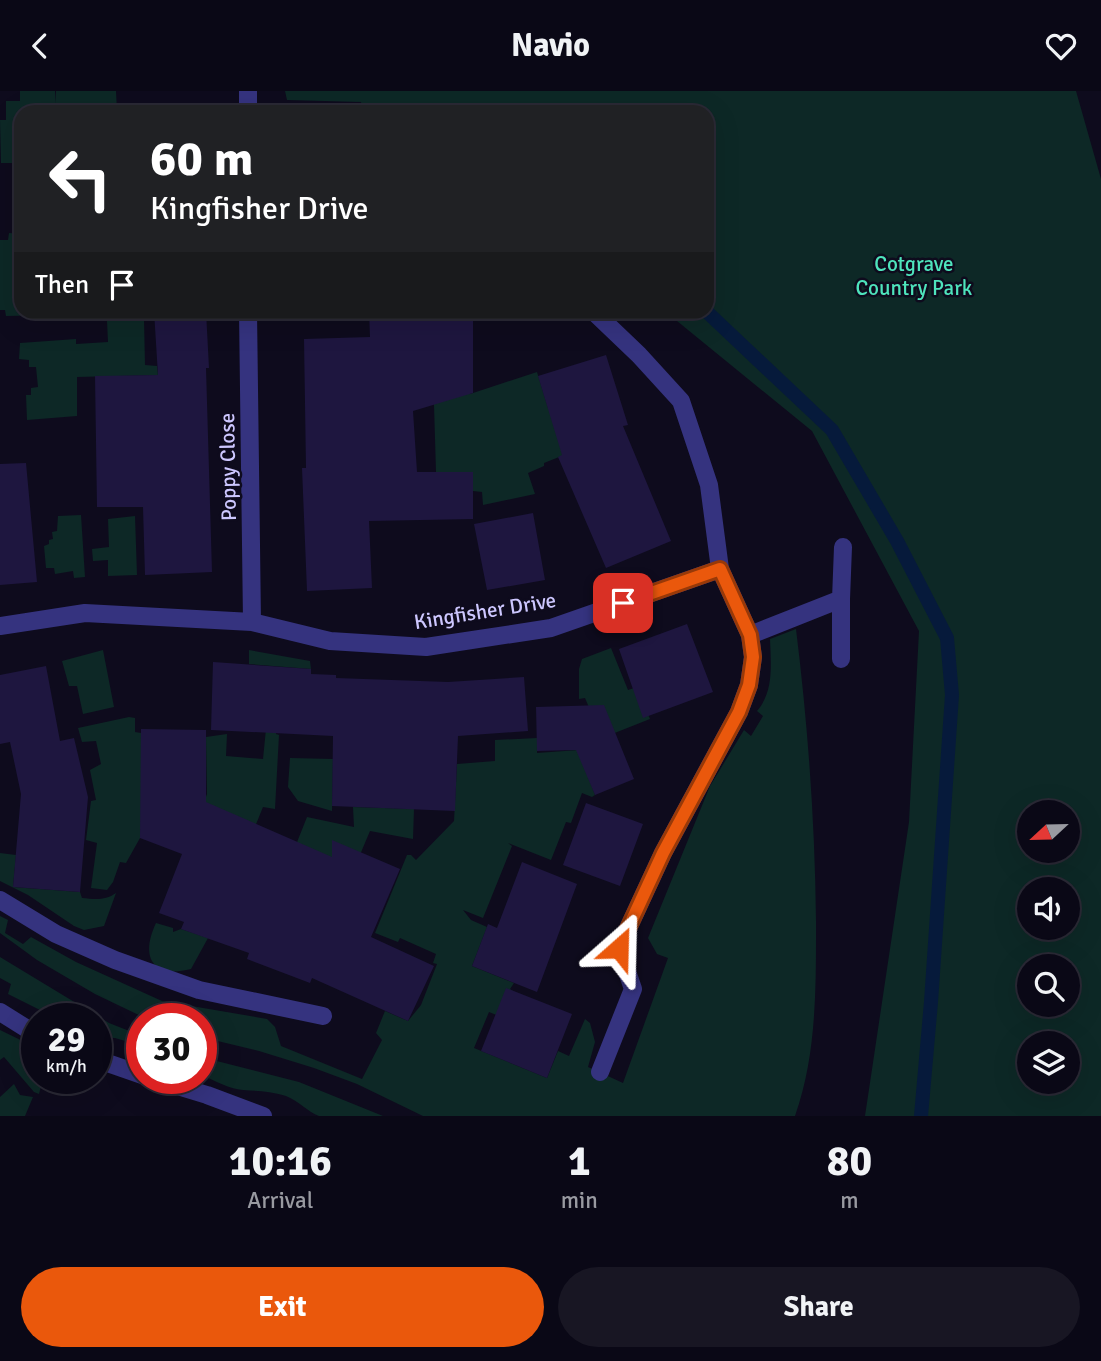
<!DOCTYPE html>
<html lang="en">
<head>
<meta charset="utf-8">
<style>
  :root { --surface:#0a0816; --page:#181623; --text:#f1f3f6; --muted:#999aa1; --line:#2a2935; --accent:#ea580c }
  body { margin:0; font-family:Signika,sans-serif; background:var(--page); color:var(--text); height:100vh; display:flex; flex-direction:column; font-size:26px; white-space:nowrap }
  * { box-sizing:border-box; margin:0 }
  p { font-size:23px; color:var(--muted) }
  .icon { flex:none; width:38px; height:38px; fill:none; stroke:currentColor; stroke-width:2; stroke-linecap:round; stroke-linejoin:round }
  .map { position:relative; height:1025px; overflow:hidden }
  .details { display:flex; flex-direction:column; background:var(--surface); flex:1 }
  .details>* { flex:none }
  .top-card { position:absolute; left:14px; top:14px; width:700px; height:214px; border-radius:21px; box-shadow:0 7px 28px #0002,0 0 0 2px var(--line); background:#202124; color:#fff; overflow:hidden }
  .needle { width:46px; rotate:248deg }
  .buttons { position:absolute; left:1017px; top:709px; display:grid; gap:14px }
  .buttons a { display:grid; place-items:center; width:63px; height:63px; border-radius:50%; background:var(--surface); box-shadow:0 7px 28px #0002,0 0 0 2px var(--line); font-size:35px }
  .speed { position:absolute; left:21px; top:912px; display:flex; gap:14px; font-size:35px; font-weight:700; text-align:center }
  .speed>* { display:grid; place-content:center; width:91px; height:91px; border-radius:50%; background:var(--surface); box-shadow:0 7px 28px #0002,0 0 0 2px var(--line); line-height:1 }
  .speed small { font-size:18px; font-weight:400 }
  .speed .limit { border:10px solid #d22; background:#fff; color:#111 }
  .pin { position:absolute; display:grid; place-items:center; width:60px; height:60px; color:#fff; margin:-30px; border-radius:14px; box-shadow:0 4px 10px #0006 }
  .me { position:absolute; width:77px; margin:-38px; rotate:25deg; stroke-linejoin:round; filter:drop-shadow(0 0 5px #0008) }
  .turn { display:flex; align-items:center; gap:24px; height:147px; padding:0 21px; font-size:32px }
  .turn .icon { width:91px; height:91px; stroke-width:2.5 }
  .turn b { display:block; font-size:49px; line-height:60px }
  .then { display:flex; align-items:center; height:66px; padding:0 21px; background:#0003; gap:14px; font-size:26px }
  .eta { display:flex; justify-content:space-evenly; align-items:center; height:119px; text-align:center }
  .eta b { font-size:42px; font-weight:800; line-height:49px }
  .primary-button { display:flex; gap:14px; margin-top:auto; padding:14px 21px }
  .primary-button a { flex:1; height:80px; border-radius:42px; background:var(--accent); color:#fff; font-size:28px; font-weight:800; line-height:80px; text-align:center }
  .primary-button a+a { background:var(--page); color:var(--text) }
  header { display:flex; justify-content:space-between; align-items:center; height:91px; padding:0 21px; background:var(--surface); font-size:32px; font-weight:800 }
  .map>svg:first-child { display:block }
  .green { fill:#0d2826; fill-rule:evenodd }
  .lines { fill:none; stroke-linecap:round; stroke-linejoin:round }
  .stream { stroke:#061a3b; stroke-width:14 }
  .building { fill:#1e163f }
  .lane { stroke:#35337f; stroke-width:18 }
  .street { stroke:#35337f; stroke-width:18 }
  .route-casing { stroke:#983908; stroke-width:18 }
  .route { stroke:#ea580c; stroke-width:12 }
  .labels { text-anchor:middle; stroke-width:5; stroke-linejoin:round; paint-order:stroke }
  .park-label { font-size:21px; fill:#4ee4bc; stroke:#0e0b1d }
  .street-label { font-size:21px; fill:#cdc7ff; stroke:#0e0b1d }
</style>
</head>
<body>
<header><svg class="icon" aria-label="back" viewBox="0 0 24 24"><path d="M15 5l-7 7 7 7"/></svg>Navio<svg class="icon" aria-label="heart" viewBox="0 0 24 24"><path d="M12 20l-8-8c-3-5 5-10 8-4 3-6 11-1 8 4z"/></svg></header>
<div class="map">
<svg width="1101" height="1025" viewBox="0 0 1101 1025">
  <rect width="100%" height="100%" fill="#0e0b1d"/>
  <!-- green -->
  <path class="green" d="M 20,0 L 55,0 L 56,13 L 56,0 L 116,0 L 117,21 L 21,21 L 21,102 L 17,103 L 17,72 L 1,72 L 0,29 L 6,29 L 6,10 L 20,10 Z
    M 285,0 L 1076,0 L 1101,88 L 1101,1025 L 865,1025 L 909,731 L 919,540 L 812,340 L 666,221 L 707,220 L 707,21 L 363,21 L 361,11 L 287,9 ZM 1029,721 L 1068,721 L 1068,760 L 1029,760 ZM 1029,798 L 1068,798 L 1068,836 L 1029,836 ZM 1029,875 L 1068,875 L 1068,914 L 1029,914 ZM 1029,952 L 1068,952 L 1068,990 L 1029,990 Z
    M 9,142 L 21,143 L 21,220 L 57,221 L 56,224 L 6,225 L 5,219 L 0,219 L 0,149 L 8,149 Z
    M 144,228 L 145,274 L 157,275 L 158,284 L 77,286 L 77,325 L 27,329 L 26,304 L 31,304 L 31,297 L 38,296 L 36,276 L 29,276 L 29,269 L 19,268 L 20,252 L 76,248 L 76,253 L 108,251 L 107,230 Z
    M 432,247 L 470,303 L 537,281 L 548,317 L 566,312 L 584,356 L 544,372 L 544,375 L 528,382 L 535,403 L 483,414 L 482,401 L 473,400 L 473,381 L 436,381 Z
    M 81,424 L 85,486 L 74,487 L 73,480 L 55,483 L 54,477 L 46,477 L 44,455 L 49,453 L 49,449 L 53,448 L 52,441 L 57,440 L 58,425 Z
    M 135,425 L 137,484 L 108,485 L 108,469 L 93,470 L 92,458 L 109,456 L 108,428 Z
    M 796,538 C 808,635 815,732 816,830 C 816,895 817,963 795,1025 L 423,1025 L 357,993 L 314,977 L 259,960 L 201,946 L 201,928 L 145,927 L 95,903 L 37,869 L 0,842 L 0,825 L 8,829 L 5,842 L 23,853 L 31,846 L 76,871 L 162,910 L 267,928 L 275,936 L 281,955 L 362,988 L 382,949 L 376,942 L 385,920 L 408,930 L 421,914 L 437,873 L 433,872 L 436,863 L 400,847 L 398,851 L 375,842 L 407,764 L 411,764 L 416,769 L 454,730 L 457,673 L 495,670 L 495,649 L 537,647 L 537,662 L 578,659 L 595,704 L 592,706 L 582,702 L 571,732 L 566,731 L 551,769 L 508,752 L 512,755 L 483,827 L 463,819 L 471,829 L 487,836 L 472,875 L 514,892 L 510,898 L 513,900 L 505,922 L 499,925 L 489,921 L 474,957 L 547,987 L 558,960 L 569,965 L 585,928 L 590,932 L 595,951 L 588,976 L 623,992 L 668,867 L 657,863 L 648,847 L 710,695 L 744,639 L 751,645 L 763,625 L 757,620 C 774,600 771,574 770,548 Z
    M 611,557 L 628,599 L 637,596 L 650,628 L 602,647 L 585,607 L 579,608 L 579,578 L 582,568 Z
    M 103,559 L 114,616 L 83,623 L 77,595 L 69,595 L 62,570 Z
    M 249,559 L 310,570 L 311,578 L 249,573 Z
    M 129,626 L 135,627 L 135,641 L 141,642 L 142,689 L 154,709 L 140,747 L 126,772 L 120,771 L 113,791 L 107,799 L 91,797 L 97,752 L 86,749 L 91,710 L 96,709 L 90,679 L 101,673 L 96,650 L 82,651 L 78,637 Z
    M 266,638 L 276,639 L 276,643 L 279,644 L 275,718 L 263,716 L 240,773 L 185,762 L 207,703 L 206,646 L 227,643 L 226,665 L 263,668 Z
    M 290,667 L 333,668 L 332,720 L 298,710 L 288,696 Z
    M 353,716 L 414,718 L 413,748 L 370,740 L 343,804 L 278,799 L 307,726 L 354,736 Z
    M 0,762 L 16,764 L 13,796 L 80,801 L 82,807 C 94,808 105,810 116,802 L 104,835 L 84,839 L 74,835 L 28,804 L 0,790 Z
    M 156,832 L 173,837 L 173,841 L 181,838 L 208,847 L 191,878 C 152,888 140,866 156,832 Z
    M 0,866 L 109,932 L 142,945 L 142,955 L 115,947 L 96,946 L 96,928 L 56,927 L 8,903 L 11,893 L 0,887 Z
    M 0,939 L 37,957 L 37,987 L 43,987 L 39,1003 L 34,1001 L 4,966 L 0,969 Z
    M 201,966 L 299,991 L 383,1025 L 319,1025 C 308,1021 299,1010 286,1005 C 270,1000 259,1000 243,999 C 229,998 214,989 201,984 Z
    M 14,993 L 20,1004 L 33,1006 L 25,1025 L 0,1025 L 0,1006 Z"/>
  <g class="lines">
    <!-- stream -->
    <path class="stream" d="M 706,220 L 832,339 L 897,450 L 947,547 L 952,604 L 931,911 L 921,1025"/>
  </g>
  <!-- building -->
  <path class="building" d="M 154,220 L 206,220 L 209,277 L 206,277 L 212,481 L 145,484 L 143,416 L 97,416 L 95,285 L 158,284 Z
    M 369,220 L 473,220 L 473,302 L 413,320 L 417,381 L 473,381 L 473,428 L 369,430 L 372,497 L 307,500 L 302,377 L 306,377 L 304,248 L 370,246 Z
    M 606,264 L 628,334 L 623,335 L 671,450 L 606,477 L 558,366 L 562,364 L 538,285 Z
    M 26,372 L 37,491 L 0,494 L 0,373 Z
    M 533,422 L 545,489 L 487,499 L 474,433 Z
    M 687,533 L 713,601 L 643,627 L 619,558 Z
    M 213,571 L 311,578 L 311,583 L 336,584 L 336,587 L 448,591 L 524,586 L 528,640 L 458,645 L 455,720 L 332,715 L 333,645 L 211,639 Z
    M 46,575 L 60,650 L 74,647 L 88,706 L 80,801 L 13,796 L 21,703 L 10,651 L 0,653 L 0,584 Z
    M 604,614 L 634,688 L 595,704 L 576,659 L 537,660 L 536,616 Z
    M 141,638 L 206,639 L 206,711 L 332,766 L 332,749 L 400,778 L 371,846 L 434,875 L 408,930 L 312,887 L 310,892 L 247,868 L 249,862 L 181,838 L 184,831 L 159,822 L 182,763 L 140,747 Z
    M 586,712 L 643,733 L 620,795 L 563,774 Z
    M 522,771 L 577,793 L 537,901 L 472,875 L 488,833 L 497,837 Z
    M 506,897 L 572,923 L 547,987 L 481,960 Z"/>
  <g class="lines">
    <!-- lane -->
    <path class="lane" d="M 841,508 L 841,568
      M 750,544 L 841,508 L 843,456"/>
    <!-- street -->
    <path class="street" d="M 248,21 L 248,0
      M 248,220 L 252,531
      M 593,220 L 639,264 L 681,310 L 709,394 L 720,478 L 750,544 L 753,566 L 749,594 L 739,621 L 663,762 L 619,857 L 633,898 L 600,981
      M 0,535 L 85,522 L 252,531 L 330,550 L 426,556 L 551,537 L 720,478
      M 0,809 L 56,843 L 115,869 L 199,899 L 323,925
      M 0,921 L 37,944
      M 96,968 L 142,984
      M 151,987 L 207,1004 L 263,1025"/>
  </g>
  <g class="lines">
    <defs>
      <path id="route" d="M 619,857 L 663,762 L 739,621 L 749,594 L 753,566 L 750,544 L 720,478 L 623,512"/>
    </defs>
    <!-- route casing -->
    <use href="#route" class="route-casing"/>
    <!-- route -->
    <use href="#route" class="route"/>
  </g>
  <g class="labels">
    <!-- park labels -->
    <g class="park-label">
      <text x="914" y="180">Cotgrave<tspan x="914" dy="24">Country Park</tspan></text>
    </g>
    <!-- street labels -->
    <g class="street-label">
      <text transform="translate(228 376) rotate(-91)" y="7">Poppy Close</text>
      <text transform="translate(485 520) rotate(-9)" y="7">Kingfisher Drive</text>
    </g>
  </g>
</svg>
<div class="buttons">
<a><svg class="needle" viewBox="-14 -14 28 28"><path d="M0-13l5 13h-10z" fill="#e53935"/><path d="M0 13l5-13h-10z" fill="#999aa1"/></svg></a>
<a><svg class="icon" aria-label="sound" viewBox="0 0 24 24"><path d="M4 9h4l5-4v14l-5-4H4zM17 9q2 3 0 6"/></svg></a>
<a><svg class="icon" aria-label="search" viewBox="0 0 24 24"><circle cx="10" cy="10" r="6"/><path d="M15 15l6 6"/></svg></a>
<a><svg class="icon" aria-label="layers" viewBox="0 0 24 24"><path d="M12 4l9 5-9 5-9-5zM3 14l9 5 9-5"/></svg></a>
</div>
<div class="speed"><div>29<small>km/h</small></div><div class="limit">30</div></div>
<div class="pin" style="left:623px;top:512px;background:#d93025"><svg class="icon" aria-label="arrive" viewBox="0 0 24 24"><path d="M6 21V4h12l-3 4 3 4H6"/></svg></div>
<svg class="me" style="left:619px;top:857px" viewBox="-20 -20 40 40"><path d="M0-17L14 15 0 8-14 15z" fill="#ea580c" stroke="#fff" stroke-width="4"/></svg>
<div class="top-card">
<div class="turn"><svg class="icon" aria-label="left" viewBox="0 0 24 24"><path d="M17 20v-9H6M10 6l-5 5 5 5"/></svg><div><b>60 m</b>Kingfisher Drive</div></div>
<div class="then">Then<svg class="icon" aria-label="arrive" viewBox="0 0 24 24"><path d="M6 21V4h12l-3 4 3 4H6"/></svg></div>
</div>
</div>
<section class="details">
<div class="eta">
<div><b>10:16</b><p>Arrival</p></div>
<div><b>1</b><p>min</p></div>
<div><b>80</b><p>m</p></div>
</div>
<div class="primary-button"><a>Exit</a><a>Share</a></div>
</section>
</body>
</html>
